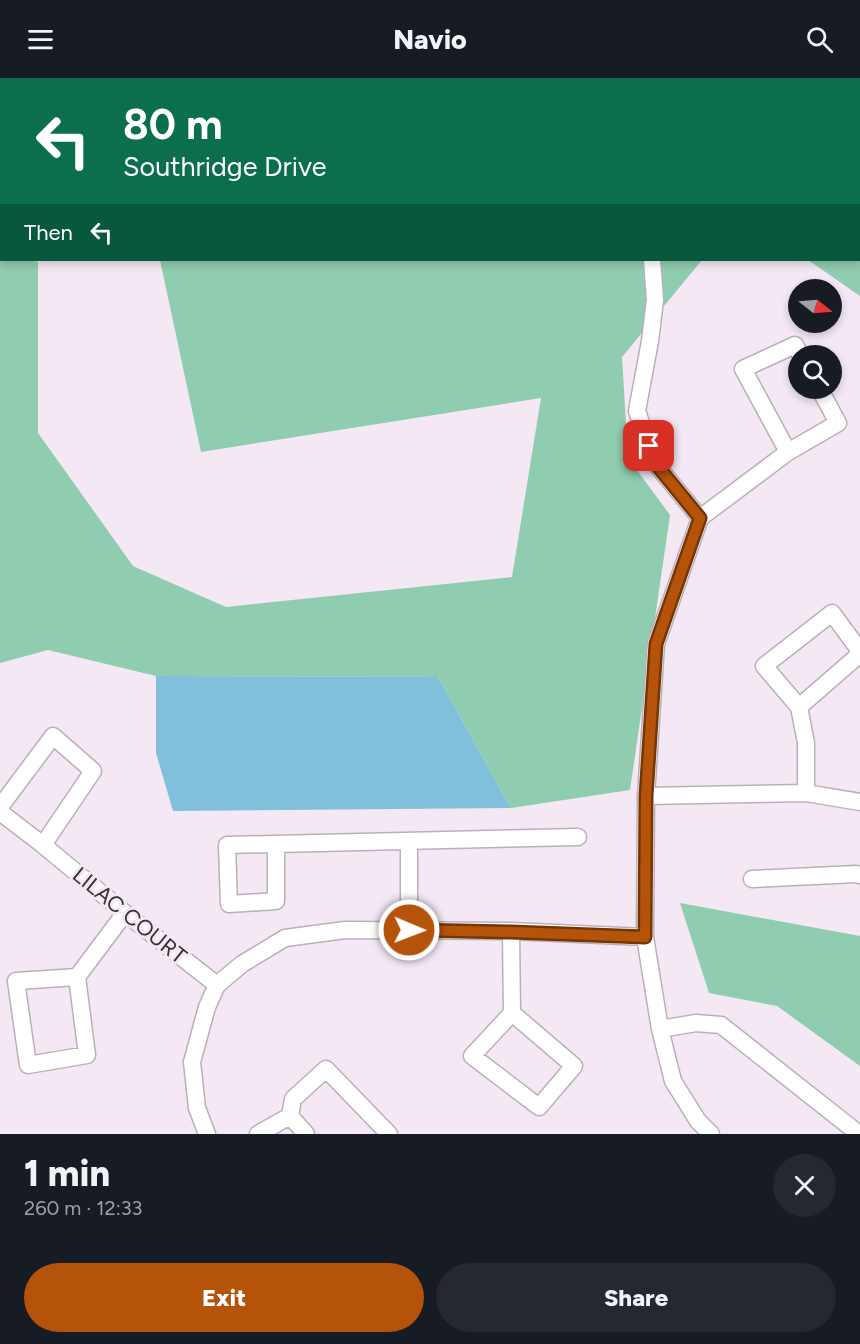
<!DOCTYPE html>
<html lang="en">
<head>
<meta charset="utf-8">
<style>
  :root { --surface:#171b24; --page:#242831; --text:#f1f3f6; --muted:#9ea1a6; --accent:#b45309 }
  body { margin:0; font-family:Figtree,sans-serif; background:var(--page); color:var(--text); height:100vh; display:flex; flex-direction:column; font-size:22px; white-space:nowrap }
  * { box-sizing:border-box; margin:0 }
  p { font-size:20px; color:var(--muted) }
  .icon { flex:none; width:33px; height:33px; fill:none; stroke:currentColor; stroke-width:2; stroke-linecap:round; stroke-linejoin:round }
  .map { position:relative; height:1056px; overflow:hidden }
  .drawer { display:flex; flex-direction:column; background:var(--surface); flex:1 }
  .drawer>* { flex:none }
  .banner { position:absolute; left:0px; top:0px; width:861px; height:183px; box-shadow:0 3px 9px #0003; background:#0b6e4f; color:#fff; overflow:hidden }
  .needle { width:39px; rotate:107deg }
  .fabs { position:absolute; left:788px; top:201px; display:grid; gap:12px }
  .fabs a { display:grid; place-items:center; width:54px; height:54px; border-radius:50%; background:var(--surface); box-shadow:0 3px 9px #0003; font-size:30px }
  .pin { position:absolute; display:grid; place-items:center; width:51px; height:51px; color:#fff; margin:-26px; border-radius:12px; box-shadow:0 3px 9px #0006 }
  .me { position:absolute; width:66px; margin:-33px; rotate:91deg; stroke-linejoin:round; filter:drop-shadow(0 0 4px #0008) }
  .turn { display:flex; align-items:center; gap:21px; height:126px; padding:0 24px; font-size:27px }
  .turn .icon { width:78px; height:78px; stroke-width:2.5 }
  .turn b { display:block; font-size:42px; line-height:51px }
  .then { display:flex; align-items:center; height:57px; padding:0 24px; background:#0003; gap:12px; font-size:22px }
  .round { display:grid; place-items:center; flex:none; width:63px; height:63px; border-radius:32px; background:var(--page) }
  .summary { display:flex; align-items:center; justify-content:space-between; height:102px; padding:0 24px }
  h1 { font-size:36px; font-weight:800; line-height:45px }
  .button { display:flex; gap:12px; margin-top:auto; padding:12px 24px }
  .button a { flex:1; height:69px; border-radius:36px; background:var(--accent); color:#fff; font-size:24px; font-weight:800; line-height:69px; text-align:center }
  .button a+a { background:var(--page); color:var(--text) }
  header { display:flex; justify-content:space-between; align-items:center; height:78px; padding:0 24px; background:var(--surface); font-size:27px; font-weight:800 }
  .map>svg:first-child { display:block }
  .forest { fill:#90cdb0 }
  .water { fill:#80c0da }
  .lines { fill:none; stroke-linecap:round; stroke-linejoin:round }
  .lane-casing { stroke:#bab0b9; stroke-width:10 }
  .street-casing { stroke:#bab0b9; stroke-width:19 }
  .secondary-casing { stroke:#bab0b9; stroke-width:26 }
  .lane { stroke:#fff; stroke-width:8 }
  .street { stroke:#fff; stroke-width:16 }
  .secondary { stroke:#fff; stroke-width:24 }
  .route-casing { stroke:#753606; stroke-width:15 }
  .route { stroke:#b45309; stroke-width:10 }
  .labels { text-anchor:middle; stroke-width:6; stroke-linejoin:round; paint-order:stroke }
  .street-label { font-size:22px; fill:#363236; stroke:#f3e8f3 }
</style>
</head>
<body>
<header><svg class="icon" aria-label="menu" viewBox="0 0 24 24"><path d="M4 6h16M4 12h16M4 18h16"/></svg>Navio<svg class="icon" aria-label="search" viewBox="0 0 24 24"><circle cx="10" cy="10" r="6"/><path d="M15 15l6 6"/></svg></header>
<div class="map">
<svg width="860" height="1056" viewBox="0 0 860 1056">
  <rect width="100%" height="100%" fill="#f3e8f3"/>
  <!-- forest -->
  <path class="forest" d="M 860,85 L 860,218 L 808,182 L 860,182 Z
    M 0,171 L 2,182 L 30,182 L 38,184 L 38,355 L 133,488 L 226,529 L 512,499 L 541,320 L 201,374 L 160,182 L 702,182 L 622,279 L 628,380 L 670,437 L 630,712 L 511,730 L 438,599 L 156,598 L 48,572 L 0,585 Z
    M 680,825 L 860,858 L 860,988 L 777,928 L 709,915 Z"/>
  <!-- water -->
  <path class="water" d="M 156,598 L 438,599 L 511,730 L 173,733 L 156,675 Z"/>
  <g class="lines">
    <defs>
      <path id="lane" d="M 72,2 L 73,0
        M 245,2 L 245,0"/>
      <path id="street" d="M 652,182 L 655,222 L 650,263 L 637,333 L 655,385 L 700,440
        M 788,374 L 743,291 L 795,267 L 801,278
        M 860,573 L 832,535 L 764,588 L 799,629 L 860,576
        M 799,629 L 806,665 L 806,715
        M 646,718 L 806,715 L 860,724
        M 0,729 L 53,658 L 93,693 L 43,767 L 0,734
        M 276,766 L 276,823 L 229,826 L 227,767 L 578,759
        M 43,767 L 125,835 L 217,907
        M 752,801 L 856,796 L 860,797
        M 409,852 L 409,763
        M 511,853 L 512,935
        M 77,899 L 87,977 L 28,987 L 16,903 Z
        M 77,899 L 125,835
        M 512,935 L 574,988 L 539,1029 L 472,978 Z
        M 660,951 L 696,945 L 721,947 L 859,1056
        M 207,1056 L 197,1030 L 192,984 L 207,929 L 217,907 L 242,886 L 285,860 L 345,852 L 511,853 L 645,859
        M 258,1056 L 290,1038
        M 306,1056 L 290,1038 L 293,1021 L 326,991 L 389,1056
        M 711,1056 L 698,1043 L 673,1003 L 660,951 L 645,859 L 646,718 L 656,566 L 700,440 L 788,374 L 838,345 L 819,310"/>
      <path id="secondary" d="M 0,145 L 2,145"/>
    </defs>
    <!-- lane casing -->
    <use href="#lane" class="lane-casing"/>
    <!-- street casing -->
    <use href="#street" class="street-casing"/>
    <!-- secondary casing -->
    <use href="#secondary" class="secondary-casing"/>
    <!-- lane -->
    <use href="#lane" class="lane"/>
    <!-- street -->
    <use href="#street" class="street"/>
    <!-- secondary -->
    <use href="#secondary" class="secondary"/>
  </g>
  <g class="lines">
    <defs>
      <path id="route" d="M 409,852 L 511,854 L 645,859 L 646,718 L 656,566 L 700,440 L 655,385 L 649,368"/>
    </defs>
    <!-- route casing -->
    <use href="#route" class="route-casing"/>
    <!-- route -->
    <use href="#route" class="route"/>
  </g>
  <g class="labels">
    <!-- street labels -->
    <g class="street-label">
      <text transform="translate(130 837) rotate(39)" y="8">LILAC COURT</text>
    </g>
  </g>
</svg>
<div class="fabs">
<a><svg class="needle" viewBox="-14 -14 28 28"><path d="M0-13l5 13h-10z" fill="#e53935"/><path d="M0 13l5-13h-10z" fill="#9ea1a6"/></svg></a>
<a><svg class="icon" aria-label="search" viewBox="0 0 24 24"><circle cx="10" cy="10" r="6"/><path d="M15 15l6 6"/></svg></a>
</div>
<div class="pin" style="left:649px;top:368px;background:#d93025"><svg class="icon" aria-label="arrive" viewBox="0 0 24 24"><path d="M6 21V4h12l-3 4 3 4H6"/></svg></div>
<svg class="me" style="left:409px;top:852px" viewBox="-20 -20 40 40"><circle r="17" fill="#b45309" stroke="#fff" stroke-width="3"/><path d="M0-11L8 9 0 5-8 9z" fill="#fff"/></svg>
<div class="banner">
<div class="turn"><svg class="icon" aria-label="left" viewBox="0 0 24 24"><path d="M17 20v-9H6M10 6l-5 5 5 5"/></svg><div><b>80 m</b>Southridge Drive</div></div>
<div class="then">Then<svg class="icon" aria-label="left" viewBox="0 0 24 24"><path d="M17 20v-9H6M10 6l-5 5 5 5"/></svg></div>
</div>
</div>
<section class="drawer">
<div class="summary"><div><h1>1 min</h1><p>260 m · 12:33</p></div><a class="round"><svg class="icon" aria-label="close" viewBox="0 0 24 24"><path d="M6 6l12 12M18 6L6 18"/></svg></a></div>
<div class="button"><a>Exit</a><a>Share</a></div>
</section>
</body>
</html>
